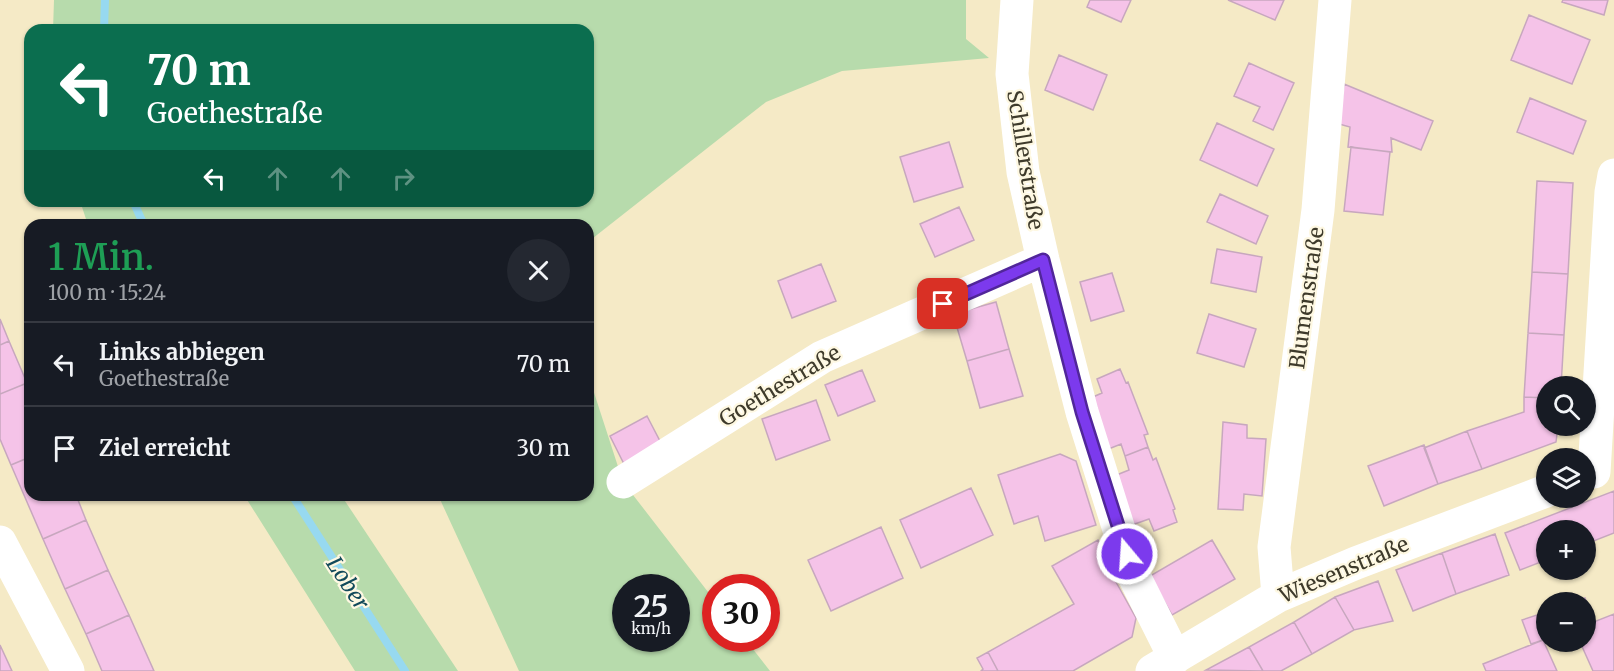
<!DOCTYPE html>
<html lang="de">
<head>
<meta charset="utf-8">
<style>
  :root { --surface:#171b24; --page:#242831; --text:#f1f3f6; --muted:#9ea1a6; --line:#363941 }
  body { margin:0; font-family:Merriweather,serif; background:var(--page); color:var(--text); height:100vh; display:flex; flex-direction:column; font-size:22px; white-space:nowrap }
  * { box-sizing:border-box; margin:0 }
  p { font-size:20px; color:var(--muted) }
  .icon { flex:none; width:33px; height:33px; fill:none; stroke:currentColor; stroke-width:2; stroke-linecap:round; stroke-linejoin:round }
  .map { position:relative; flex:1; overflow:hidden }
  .sheet { position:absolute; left:24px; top:219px; width:570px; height:282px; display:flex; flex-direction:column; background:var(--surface); border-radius:18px; box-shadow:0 2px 4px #0004 }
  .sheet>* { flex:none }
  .top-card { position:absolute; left:24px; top:24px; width:570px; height:183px; border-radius:18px; box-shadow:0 2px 4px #0004; background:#0b6e4f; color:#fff; overflow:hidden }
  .buttons { position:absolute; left:1536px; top:376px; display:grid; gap:12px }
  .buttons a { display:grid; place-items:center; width:60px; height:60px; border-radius:50%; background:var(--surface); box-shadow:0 2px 4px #0004; font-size:30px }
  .speed { position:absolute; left:612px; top:574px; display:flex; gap:12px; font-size:30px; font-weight:700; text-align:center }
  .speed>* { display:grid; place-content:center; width:78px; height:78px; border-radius:50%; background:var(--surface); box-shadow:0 2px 4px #0004; line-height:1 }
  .speed small { font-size:15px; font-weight:400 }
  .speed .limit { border:9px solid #d22; background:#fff; color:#111 }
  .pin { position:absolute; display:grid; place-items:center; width:51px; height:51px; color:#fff; margin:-26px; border-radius:12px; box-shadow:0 3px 9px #0006 }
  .me { position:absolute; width:66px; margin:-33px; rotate:342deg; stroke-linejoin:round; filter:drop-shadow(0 0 4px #0008) }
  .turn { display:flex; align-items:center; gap:21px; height:126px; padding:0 24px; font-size:27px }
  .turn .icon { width:78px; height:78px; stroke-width:2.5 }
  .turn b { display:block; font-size:42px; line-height:51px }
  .lanes { display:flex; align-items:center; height:57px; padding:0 24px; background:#0003; justify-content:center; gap:30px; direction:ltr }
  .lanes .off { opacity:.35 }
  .round { display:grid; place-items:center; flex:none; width:63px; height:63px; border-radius:32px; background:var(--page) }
  .headline { display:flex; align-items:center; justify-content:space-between; height:102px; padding:0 24px }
  h1 { font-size:36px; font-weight:600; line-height:45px; color:#1e9e55 }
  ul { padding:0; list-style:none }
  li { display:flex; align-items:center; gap:18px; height:84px; padding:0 24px; border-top:2px solid var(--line) }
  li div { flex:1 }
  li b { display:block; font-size:22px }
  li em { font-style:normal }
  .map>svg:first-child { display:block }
  .green { fill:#b7dbac; fill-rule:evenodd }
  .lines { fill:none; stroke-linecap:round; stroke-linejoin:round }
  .stream { stroke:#97d9f0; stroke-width:8 }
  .building { fill:#f5c3e8; stroke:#c7a7be; stroke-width:1.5 }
  .minor { stroke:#fff; stroke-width:33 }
  .route-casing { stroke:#51269a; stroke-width:15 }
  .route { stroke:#7c3aed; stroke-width:10 }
  .labels { text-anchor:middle; stroke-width:4.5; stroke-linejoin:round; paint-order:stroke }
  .street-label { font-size:21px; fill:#3e3a2b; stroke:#fef8e2 }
  .water-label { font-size:22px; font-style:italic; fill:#124a5b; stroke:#fef8e2 }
</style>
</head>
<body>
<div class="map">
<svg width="1614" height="671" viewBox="0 0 1614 671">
  <rect width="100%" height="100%" fill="#f5eac6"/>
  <!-- green -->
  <path class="green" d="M 54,0 L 966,0 L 966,39 L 989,58 L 842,71 L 766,102 L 588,242 L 588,225 L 412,225 L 411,220 L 393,225 L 88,225 L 80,201 L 588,201 L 588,30 L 53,30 Z
    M 588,374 L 623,482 L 715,601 L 716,639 L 745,639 L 770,671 L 519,671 L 438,495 L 588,495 ZM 626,588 L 676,588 L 676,639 L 626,639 Z
    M 244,495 L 341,495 L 458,671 L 355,671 Z"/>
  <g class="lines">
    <!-- stream -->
    <path class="stream" d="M 104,30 L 105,0
      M 133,201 L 144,225
      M 292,495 L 405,671"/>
  </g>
  <!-- building -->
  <path class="building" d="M 1090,0 L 1131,0 L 1121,22 L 1087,7 Z
    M 1228,0 L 1284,0 L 1275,20 Z
    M 1563,0 L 1608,0 L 1604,15 L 1562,2 Z
    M 1529,15 L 1590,40 L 1572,84 L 1511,60 Z
    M 1059,55 L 1107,75 L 1093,110 L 1045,90 Z
    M 1249,63 L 1294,83 L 1273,130 L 1253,121 L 1260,107 L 1234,96 Z
    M 1344,84 L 1433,121 L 1421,150 L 1391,138 L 1392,152 L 1348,147 L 1350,127 L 1339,124 Z
    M 1530,98 L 1586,121 L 1573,154 L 1517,132 Z
    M 1217,123 L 1274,149 L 1257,186 L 1200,160 Z
    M 949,142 L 963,187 L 914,202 L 900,157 Z
    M 1351,147 L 1390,152 L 1383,215 L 1344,211 Z
    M 1537,181 L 1573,183 L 1568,274 L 1532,272 Z
    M 1220,194 L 1268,216 L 1256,244 L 1207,222 Z
    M 959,207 L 974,240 L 935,257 L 920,224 Z
    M 1217,249 L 1262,257 L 1256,292 L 1211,283 Z
    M 821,264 L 836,301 L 792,318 L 778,281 Z
    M 1532,272 L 1568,274 L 1564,335 L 1528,333 Z
    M 1112,273 L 1124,311 L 1091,321 L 1080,282 Z
    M 996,302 L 1009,349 L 967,361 L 953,314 Z
    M 1209,314 L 1256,329 L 1244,367 L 1197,353 Z
    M 0,319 L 9,341 L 0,345 Z
    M 1528,333 L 1564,335 L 1561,387 L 1546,387 L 1546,398 L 1524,397 Z
    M 9,341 L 27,383 L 0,394 L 0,345 Z
    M 1009,349 L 1023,396 L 980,408 L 967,361 Z
    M 1120,369 L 1126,383 L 1128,382 L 1148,434 L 1144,435 L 1148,447 L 1125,456 L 1121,444 L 1106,450 L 1086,400 L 1102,393 L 1097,379 Z
    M 862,370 L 875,401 L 838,416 L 825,385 Z
    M 27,383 L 30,389 L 30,457 L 11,465 L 0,439 L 0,394 Z
    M 1524,397 L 1546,398 L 1546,426 L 1558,426 L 1556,442 L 1482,469 L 1467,431 L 1524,412 Z
    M 816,400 L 830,440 L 776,460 L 762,419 Z
    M 647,416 L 662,445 L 624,464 L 610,436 Z
    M 1223,422 L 1247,425 L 1247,438 L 1266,439 L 1262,496 L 1244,494 L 1243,510 L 1218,509 Z
    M 1467,431 L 1482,469 L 1438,484 L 1424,448 Z
    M 1424,445 L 1438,484 L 1384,506 L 1368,466 Z
    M 1148,447 L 1153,460 L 1156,458 L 1175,509 L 1173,510 L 1177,522 L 1154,531 L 1149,519 L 1132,525 L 1114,476 L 1129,470 L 1125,456 Z
    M 1060,454 L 1076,461 L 1096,525 L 1045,541 L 1038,516 L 1014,524 L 998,475 Z
    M 30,457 L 30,495 L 76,495 L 86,520 L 43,539 L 11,465 Z
    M 971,488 L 993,535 L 921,568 L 900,520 Z
    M 1614,491 L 1614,533 L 1586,544 L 1586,531 L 1546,531 L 1546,560 L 1520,570 L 1505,533 Z
    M 86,520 L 108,570 L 65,589 L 43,539 Z
    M 881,527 L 903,578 L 831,611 L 808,560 Z
    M 1495,534 L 1509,575 L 1456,594 L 1442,553 Z
    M 1098,540 L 1120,579 L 1116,582 L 1136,618 L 1132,637 L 1073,671 L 998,671 L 988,652 L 1074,604 L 1052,566 Z
    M 1212,540 L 1235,579 L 1172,615 L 1150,576 Z
    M 1442,553 L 1456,594 L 1413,611 L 1396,570 Z
    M 108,570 L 129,615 L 86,634 L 65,589 Z
    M 1378,581 L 1393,621 L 1354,630 L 1335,597 Z
    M 1335,597 L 1354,630 L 1312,654 L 1294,622 Z
    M 1585,598 L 1594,622 L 1586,625 L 1586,603 L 1570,603 Z
    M 1546,612 L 1546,639 L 1531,644 L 1522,620 Z
    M 1614,614 L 1614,671 L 1593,671 L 1580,642 L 1586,642 L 1586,625 Z
    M 129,615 L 154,671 L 102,671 L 86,634 Z
    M 1294,622 L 1312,654 L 1281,671 L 1263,671 L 1249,647 Z
    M 1543,640 L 1557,671 L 1486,671 L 1483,664 Z
    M 0,645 L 12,671 L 0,671 Z
    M 1249,647 L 1263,671 L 1206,670 Z
    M 988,652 L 998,671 L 981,671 L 983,669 L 977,658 Z"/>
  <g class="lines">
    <!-- minor -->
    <path class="minor" d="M 1017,0 L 1012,74 L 1023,172 L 1043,260 L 1082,412 L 1133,574 L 1175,658
      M 1594,472 L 1611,192 L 1614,175
      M 623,482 L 822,357 L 1043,260
      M 0,542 L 68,671
      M 1278,596 L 1274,547 L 1318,210 L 1335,0
      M 1152,671 L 1278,596 L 1356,563 L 1546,491"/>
  </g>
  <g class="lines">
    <defs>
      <path id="route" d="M 943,304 L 1043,260 L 1082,412 L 1127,554"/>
    </defs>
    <!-- route casing -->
    <use href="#route" class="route-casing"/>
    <!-- route -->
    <use href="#route" class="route"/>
  </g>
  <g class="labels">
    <!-- street labels -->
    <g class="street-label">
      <text transform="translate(1025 160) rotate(81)" y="7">Schillerstraße</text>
      <text transform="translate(1307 298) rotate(-82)" y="7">Blumenstraße</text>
      <text transform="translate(780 386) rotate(-31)" y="7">Goethestraße</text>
      <text transform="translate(1344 570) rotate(-23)" y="7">Wiesenstraße</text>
    </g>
    <!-- water labels -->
    <g class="water-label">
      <text transform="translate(348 583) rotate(57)" y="8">Lober</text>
    </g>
  </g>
</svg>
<div class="buttons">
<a><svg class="icon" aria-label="search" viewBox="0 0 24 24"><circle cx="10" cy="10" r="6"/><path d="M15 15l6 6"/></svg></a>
<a><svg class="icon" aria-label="layers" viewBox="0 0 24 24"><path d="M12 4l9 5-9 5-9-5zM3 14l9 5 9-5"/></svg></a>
<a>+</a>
<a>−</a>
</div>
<div class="speed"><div>25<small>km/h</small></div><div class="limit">30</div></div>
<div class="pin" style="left:943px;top:304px;background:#d93025"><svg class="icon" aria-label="arrive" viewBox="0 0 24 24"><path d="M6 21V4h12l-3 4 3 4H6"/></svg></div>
<svg class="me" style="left:1127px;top:554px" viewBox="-20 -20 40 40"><circle r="17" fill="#7c3aed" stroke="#fff" stroke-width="3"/><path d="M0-11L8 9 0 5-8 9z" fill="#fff"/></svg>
<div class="top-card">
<div class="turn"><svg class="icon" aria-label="left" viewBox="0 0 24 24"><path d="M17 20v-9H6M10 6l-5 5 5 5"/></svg><div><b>70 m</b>Goethestraße</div></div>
<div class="lanes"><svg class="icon" aria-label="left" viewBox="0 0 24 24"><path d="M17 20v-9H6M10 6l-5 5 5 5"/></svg><svg class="icon off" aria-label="ahead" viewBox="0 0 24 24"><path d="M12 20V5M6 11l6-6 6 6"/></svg><svg class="icon off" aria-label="ahead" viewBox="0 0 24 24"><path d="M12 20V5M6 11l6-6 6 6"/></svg><svg class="icon off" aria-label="right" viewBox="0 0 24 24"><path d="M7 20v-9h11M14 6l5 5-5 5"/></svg></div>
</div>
<section class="sheet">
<div class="headline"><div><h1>1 Min.</h1><p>100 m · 15:24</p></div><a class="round"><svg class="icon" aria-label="close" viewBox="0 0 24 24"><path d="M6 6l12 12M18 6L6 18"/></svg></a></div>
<ul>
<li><svg class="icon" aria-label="left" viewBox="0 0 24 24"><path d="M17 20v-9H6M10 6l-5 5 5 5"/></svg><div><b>Links abbiegen</b><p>Goethestraße</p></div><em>70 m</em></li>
<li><svg class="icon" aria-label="arrive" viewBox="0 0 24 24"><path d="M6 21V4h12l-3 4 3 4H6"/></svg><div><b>Ziel erreicht</b></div><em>30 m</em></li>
</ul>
</section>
</div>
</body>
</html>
